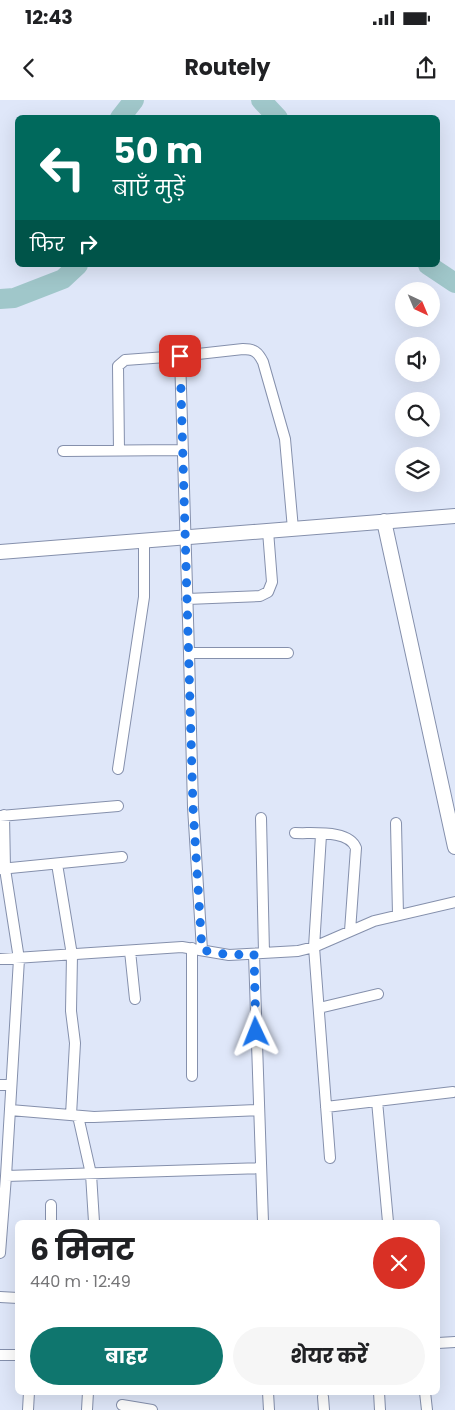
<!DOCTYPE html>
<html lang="hi">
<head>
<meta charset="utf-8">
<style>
  :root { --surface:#fff; --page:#f6f6f6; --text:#202124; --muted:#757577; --accent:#0f766e }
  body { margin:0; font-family:Poppins,"Noto Sans Devanagari",sans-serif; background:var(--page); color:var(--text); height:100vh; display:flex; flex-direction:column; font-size:19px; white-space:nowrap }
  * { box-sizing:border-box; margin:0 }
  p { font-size:16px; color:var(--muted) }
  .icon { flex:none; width:28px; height:28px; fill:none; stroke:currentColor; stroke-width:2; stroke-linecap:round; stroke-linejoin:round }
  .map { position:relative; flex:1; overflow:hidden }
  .details { position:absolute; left:15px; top:1120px; width:425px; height:175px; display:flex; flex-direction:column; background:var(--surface); border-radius:8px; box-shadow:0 5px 20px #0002 }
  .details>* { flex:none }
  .hud { position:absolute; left:15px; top:15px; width:425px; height:152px; border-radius:8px; box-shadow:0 5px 20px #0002; background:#00695c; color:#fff; overflow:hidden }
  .needle { width:32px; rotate:136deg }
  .tools { position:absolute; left:395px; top:182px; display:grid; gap:10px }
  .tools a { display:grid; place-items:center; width:45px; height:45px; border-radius:50%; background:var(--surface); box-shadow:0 5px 20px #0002; font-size:25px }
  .pin { position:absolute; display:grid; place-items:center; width:42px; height:42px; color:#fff; margin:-21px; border-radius:10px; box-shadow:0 2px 8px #0006 }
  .me { position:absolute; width:55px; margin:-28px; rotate:358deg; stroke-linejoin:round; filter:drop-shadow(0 0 4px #0008) }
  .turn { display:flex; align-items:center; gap:18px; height:105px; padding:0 15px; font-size:22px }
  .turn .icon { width:65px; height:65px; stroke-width:2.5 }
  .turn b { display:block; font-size:35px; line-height:42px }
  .then { display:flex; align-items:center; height:48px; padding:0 15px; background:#0003; gap:10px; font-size:19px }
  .round { display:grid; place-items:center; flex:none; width:52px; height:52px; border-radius:26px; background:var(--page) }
  .headline { display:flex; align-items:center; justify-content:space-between; height:85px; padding:0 15px }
  h1 { font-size:30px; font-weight:700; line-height:38px }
  .action { display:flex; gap:10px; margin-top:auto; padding:10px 15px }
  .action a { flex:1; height:58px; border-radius:30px; background:var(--accent); color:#fff; font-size:20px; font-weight:700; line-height:58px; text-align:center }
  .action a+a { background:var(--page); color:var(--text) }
  .status { display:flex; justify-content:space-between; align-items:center; height:35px; padding:0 25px; background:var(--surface); direction:ltr }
  .status svg { height:14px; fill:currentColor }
  header { display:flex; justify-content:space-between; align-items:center; height:65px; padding:0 15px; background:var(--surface); font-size:22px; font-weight:700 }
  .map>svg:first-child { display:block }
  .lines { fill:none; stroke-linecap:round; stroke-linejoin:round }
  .river { stroke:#a0c7ca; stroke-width:20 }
  .street-casing { stroke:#8590ac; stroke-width:12 }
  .secondary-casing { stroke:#8590ac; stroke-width:16 }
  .street { stroke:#fff; stroke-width:10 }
  .secondary { stroke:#fff; stroke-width:14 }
  .route { stroke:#1a73e8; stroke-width:9; stroke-dasharray:0 16.2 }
</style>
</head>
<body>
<div class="status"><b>12:43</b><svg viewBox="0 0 49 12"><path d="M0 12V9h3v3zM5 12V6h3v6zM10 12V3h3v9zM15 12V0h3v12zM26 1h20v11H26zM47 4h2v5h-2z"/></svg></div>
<header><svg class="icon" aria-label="back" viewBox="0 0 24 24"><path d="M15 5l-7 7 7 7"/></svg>Routely<svg class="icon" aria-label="share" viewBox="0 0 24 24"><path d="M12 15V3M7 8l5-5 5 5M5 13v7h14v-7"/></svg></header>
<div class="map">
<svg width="455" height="1310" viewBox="0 0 455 1310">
  <rect width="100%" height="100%" fill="#dfe7f9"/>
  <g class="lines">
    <!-- river -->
    <path class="river" d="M 261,0 L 278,18
      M 120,18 L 134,0
      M 428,165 L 455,183
      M 0,199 L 14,198 L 63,179 L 78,165"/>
    <defs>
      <path id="street" d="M 63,351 L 182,350
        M 119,351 L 118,266 L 125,260 L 180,256
        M 187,499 L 260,496 L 268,492 L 272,482 L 268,431
        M 189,553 L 193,707 L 202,850
        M 288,553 L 189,553 L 180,256 L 243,249 C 254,249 258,252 263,262 L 285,339 L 293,429
        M 118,669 L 144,497 L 144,441
        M 4,715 L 5,769 L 19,859 L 6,1076 L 261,1068
        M 0,716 L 118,706
        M 261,718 L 264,853
        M 396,723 L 398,815
        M 295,733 C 312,734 349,729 356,748 L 350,831
        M 321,735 L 314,847 L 330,1058
        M 57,764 L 72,855 L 71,911 L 75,943 L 71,1015 L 78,1016 L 91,1074 L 94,1122
        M 0,769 L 122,757
        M 192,848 L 192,976
        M 130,851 L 135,899
        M 254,854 L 263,1122
        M 0,859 L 182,847 L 229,855 L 298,851 L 314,847 L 374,821 L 455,802
        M 319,908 L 378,894
        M 0,985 L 11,985
        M 377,1001 L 388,1122
        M 326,1007 L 453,992
        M 10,1010 L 94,1017 L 259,1010
        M 51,1122 L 51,1105
        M 0,1153 L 6,1076
        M 0,1197 L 18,1198
        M 438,1243 L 455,1242
        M 0,1255 L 18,1255
        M 268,1292 L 269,1310
        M 379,1292 L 380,1310
        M 425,1292 L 427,1310
        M 323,1297 L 324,1310
        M 122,1305 L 152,1310
        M 28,1310 L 29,1292
        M 87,1310 L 88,1292"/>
      <path id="secondary" d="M 384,421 L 455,747
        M 0,452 L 455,416"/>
    </defs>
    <!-- street casing -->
    <use href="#street" class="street-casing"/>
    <!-- secondary casing -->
    <use href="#secondary" class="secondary-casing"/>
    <!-- street -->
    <use href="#street" class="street"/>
    <!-- secondary -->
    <use href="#secondary" class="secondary"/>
  </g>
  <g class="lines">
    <!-- route -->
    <path class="route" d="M 180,256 L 193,707 L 202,850 L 229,855 L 254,854 L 256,932"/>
  </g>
</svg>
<div class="tools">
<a><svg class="needle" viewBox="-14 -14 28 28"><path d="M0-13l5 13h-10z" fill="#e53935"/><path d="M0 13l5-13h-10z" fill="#757577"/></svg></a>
<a><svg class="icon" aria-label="sound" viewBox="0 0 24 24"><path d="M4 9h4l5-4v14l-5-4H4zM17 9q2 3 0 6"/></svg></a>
<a><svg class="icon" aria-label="search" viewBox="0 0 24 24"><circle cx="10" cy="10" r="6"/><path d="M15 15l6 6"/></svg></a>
<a><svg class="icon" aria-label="layers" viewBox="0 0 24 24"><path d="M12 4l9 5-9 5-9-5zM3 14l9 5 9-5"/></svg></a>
</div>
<div class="pin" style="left:180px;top:256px;background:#d93025"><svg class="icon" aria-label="arrive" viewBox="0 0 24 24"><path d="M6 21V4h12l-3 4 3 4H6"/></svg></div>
<svg class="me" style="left:256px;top:932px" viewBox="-20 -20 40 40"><path d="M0-17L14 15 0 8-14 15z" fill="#1a73e8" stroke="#fff" stroke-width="4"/></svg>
<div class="hud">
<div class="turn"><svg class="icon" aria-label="left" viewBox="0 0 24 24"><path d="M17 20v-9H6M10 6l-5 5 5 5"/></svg><div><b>50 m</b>बाएँ मुड़ें</div></div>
<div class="then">फिर<svg class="icon" aria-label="right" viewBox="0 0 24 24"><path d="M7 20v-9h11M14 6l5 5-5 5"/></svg></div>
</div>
<section class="details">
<div class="headline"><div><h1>6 मिनट</h1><p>440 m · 12:49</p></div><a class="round" style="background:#d93025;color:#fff"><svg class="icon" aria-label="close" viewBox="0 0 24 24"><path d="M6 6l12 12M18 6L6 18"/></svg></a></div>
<div class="action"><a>बाहर</a><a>शेयर करें</a></div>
</section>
</div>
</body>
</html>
